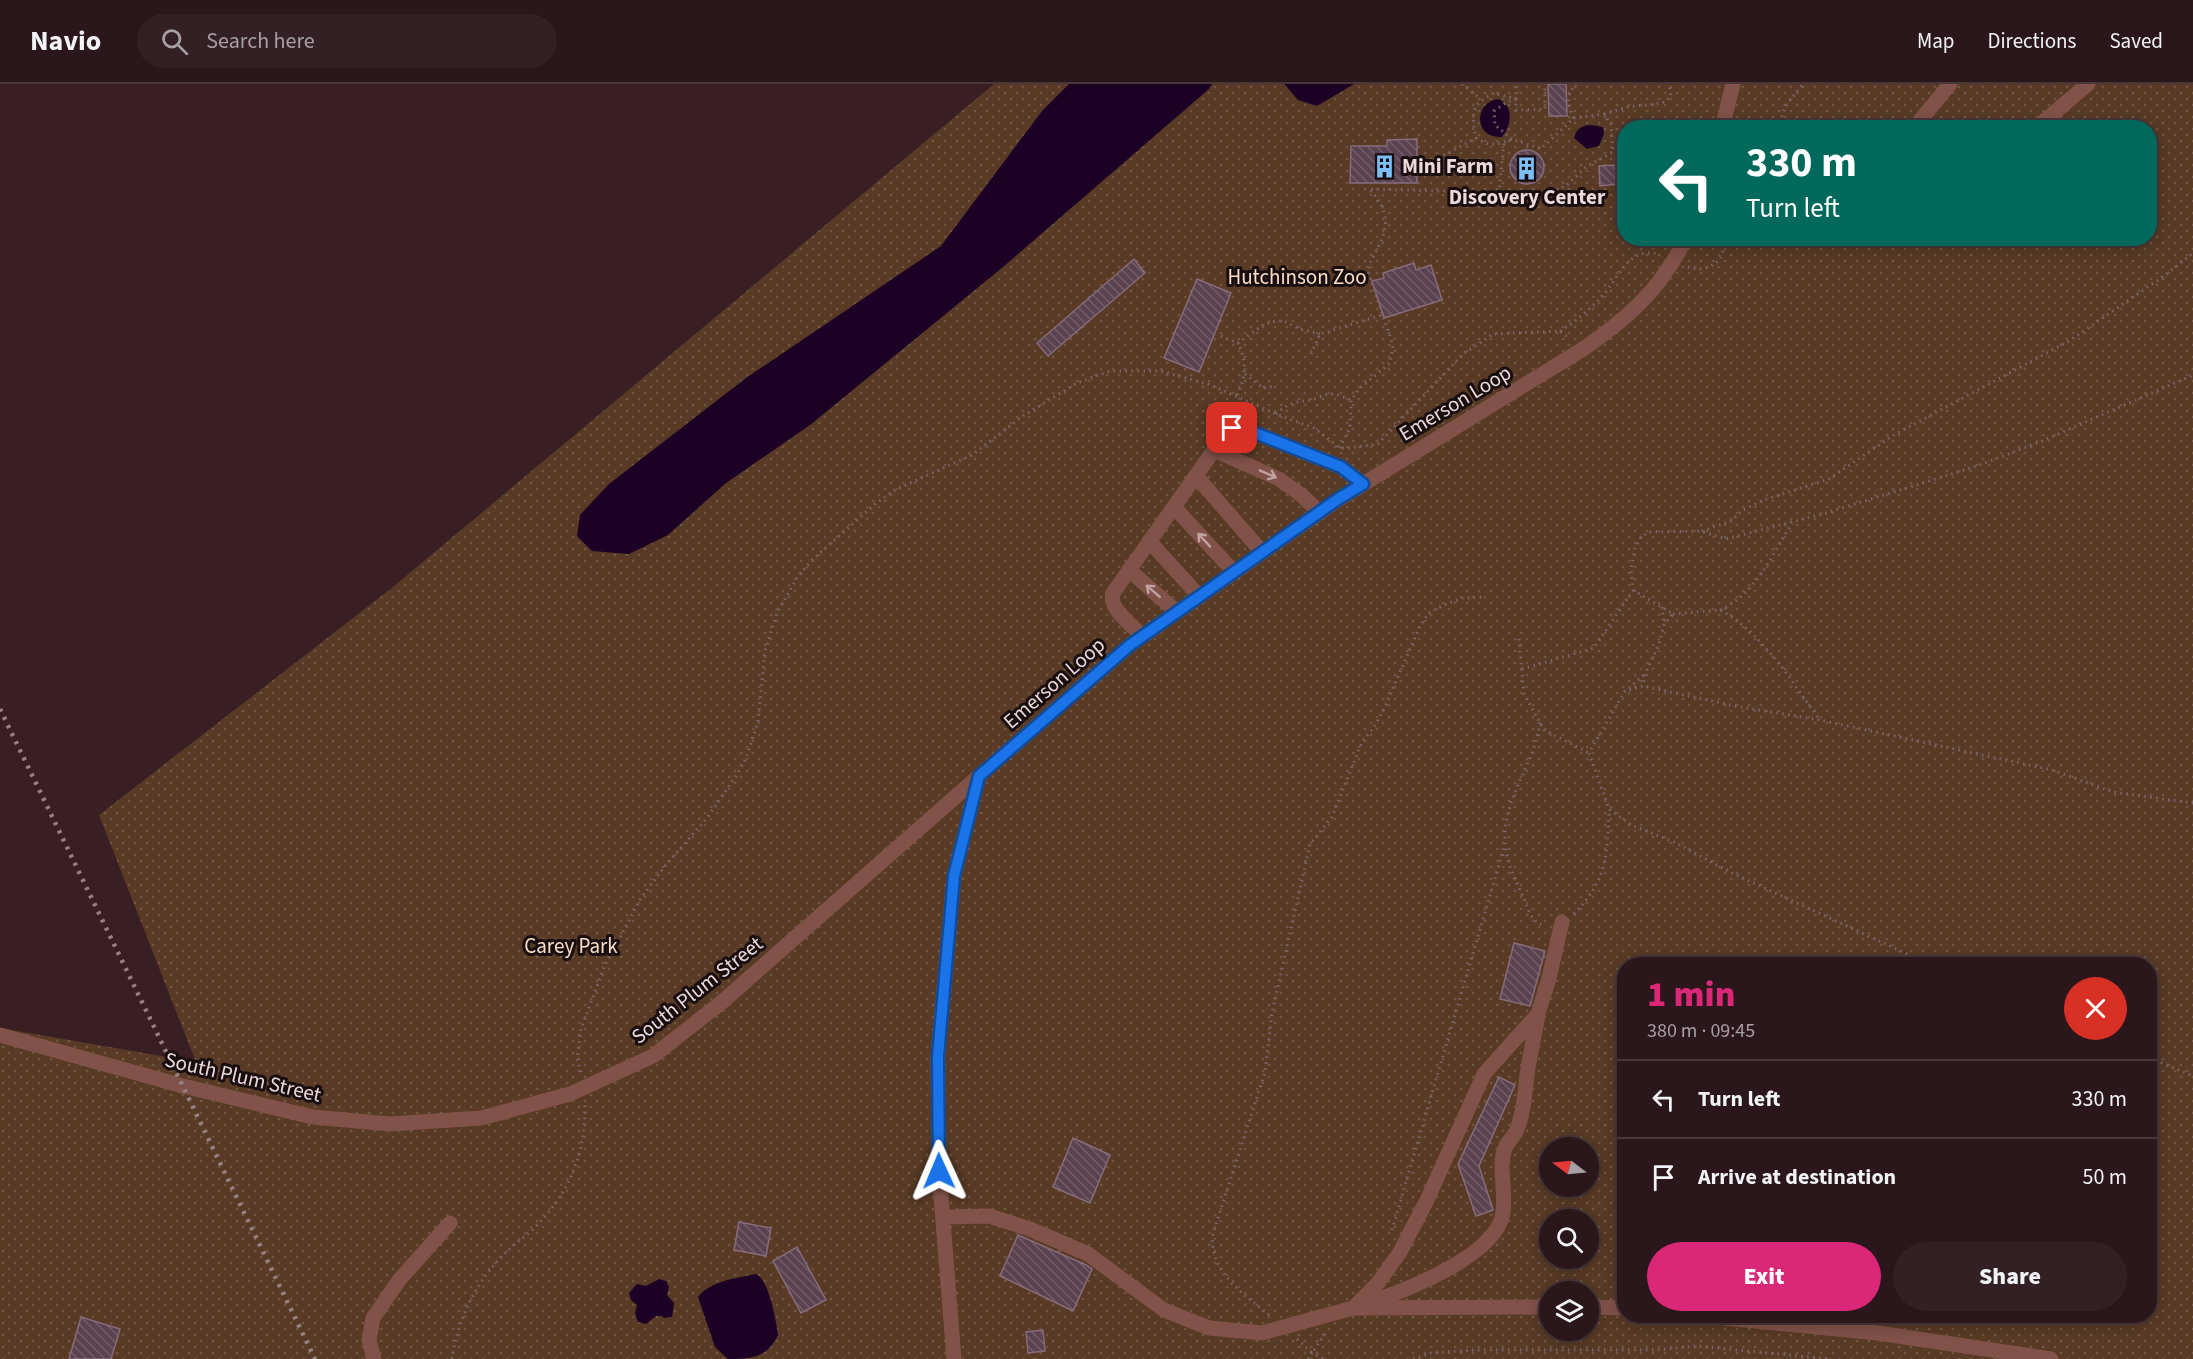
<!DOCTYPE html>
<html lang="en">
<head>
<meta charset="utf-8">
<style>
  :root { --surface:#2b171b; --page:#332024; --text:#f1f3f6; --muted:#a69fa3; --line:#47363a; --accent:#db2777 }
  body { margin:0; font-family:"Source Sans 3",sans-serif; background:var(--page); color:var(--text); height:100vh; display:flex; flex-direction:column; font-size:22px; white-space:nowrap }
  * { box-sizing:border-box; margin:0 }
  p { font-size:20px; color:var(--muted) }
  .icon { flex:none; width:33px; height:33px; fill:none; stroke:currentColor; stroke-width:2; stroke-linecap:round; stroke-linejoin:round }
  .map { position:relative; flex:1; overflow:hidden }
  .drawer { position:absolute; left:1617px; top:873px; width:540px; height:366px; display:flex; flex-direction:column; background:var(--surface); border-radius:24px; box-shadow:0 3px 15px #0003,0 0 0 2px var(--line) }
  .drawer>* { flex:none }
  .guide { position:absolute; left:1617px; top:36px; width:540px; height:126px; border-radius:24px; box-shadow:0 3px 15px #0003,0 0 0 2px var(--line); background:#00695c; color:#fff; overflow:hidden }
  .needle { width:39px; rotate:286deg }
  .controls { position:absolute; left:1539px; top:1053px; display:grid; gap:12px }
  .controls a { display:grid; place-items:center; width:60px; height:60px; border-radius:50%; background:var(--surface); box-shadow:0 3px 15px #0003,0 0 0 2px var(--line); font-size:30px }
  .pin { position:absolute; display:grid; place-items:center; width:51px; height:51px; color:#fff; margin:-26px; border-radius:12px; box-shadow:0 3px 9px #0006 }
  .me { position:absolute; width:66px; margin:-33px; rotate:359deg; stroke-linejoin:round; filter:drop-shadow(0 0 4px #0008) }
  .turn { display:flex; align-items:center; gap:21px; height:126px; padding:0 30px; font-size:27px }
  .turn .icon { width:78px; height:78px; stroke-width:2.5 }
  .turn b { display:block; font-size:42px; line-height:51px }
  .round { display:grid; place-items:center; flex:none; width:63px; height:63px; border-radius:32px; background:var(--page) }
  .headline { display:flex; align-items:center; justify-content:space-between; height:102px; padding:0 30px }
  h1 { font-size:36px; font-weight:800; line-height:45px; color:var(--accent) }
  .action { display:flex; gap:12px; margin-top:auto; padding:12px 30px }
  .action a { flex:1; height:69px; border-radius:36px; background:var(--accent); color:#fff; font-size:24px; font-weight:800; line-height:69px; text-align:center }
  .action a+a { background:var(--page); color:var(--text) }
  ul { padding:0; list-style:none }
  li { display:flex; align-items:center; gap:18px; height:78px; padding:0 30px; border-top:2px solid var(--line) }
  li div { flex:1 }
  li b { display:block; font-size:22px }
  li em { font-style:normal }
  header { display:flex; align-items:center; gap:36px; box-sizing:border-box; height:84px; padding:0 30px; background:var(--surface); border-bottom:2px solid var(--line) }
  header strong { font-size:28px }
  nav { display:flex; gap:33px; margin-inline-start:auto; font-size:21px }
  .search { width:420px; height:54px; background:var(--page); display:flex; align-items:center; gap:15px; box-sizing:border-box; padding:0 21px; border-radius:33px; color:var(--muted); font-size:22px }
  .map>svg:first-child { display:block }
  .green { fill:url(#green-dots); fill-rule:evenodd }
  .water { fill:#1d0025 }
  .building { fill:url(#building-back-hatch); stroke:#876c7b; stroke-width:1.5 }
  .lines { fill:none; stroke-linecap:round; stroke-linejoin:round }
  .path { stroke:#7e676c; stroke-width:3; stroke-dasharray:1.5 4.5; stroke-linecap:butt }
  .minor { stroke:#805249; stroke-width:15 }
  .rail { stroke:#978185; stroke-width:4.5; stroke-dasharray:3 6; stroke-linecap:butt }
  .oneway { stroke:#c0a3a1 }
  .route-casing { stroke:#114b97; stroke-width:15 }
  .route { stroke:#1a73e8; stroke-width:10 }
  .labels { text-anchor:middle; stroke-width:6; stroke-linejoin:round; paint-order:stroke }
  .poi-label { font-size:21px; font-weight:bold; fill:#ebd9dc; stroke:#180d0f; text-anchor:start }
  .park-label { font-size:21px; fill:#fcddc7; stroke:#180d0f }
  .street-label { font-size:21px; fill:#ebd9dc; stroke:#180d0f }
</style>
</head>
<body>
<header>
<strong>Navio</strong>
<div class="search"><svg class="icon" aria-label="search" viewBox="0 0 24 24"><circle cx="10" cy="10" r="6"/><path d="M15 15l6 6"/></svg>Search here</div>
<nav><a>Map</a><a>Directions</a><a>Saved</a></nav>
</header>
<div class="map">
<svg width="2193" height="1275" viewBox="0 0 2193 1275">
  <defs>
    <pattern id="green-dots" width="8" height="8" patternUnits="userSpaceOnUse" patternTransform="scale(1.5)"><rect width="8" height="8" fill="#583a25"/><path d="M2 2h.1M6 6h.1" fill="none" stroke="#705644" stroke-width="1.8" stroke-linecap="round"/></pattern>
    <pattern id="building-back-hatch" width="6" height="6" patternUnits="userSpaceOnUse" patternTransform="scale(1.5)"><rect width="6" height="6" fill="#5b4250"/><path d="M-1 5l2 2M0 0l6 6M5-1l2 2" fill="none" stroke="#735d69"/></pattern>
  </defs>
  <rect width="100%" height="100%" fill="#391f24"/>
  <!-- green -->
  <path class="green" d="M 994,0 L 2193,0 L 2193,1275 L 0,1275 L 0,944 L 196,978 L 99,731 L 393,503 ZM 1624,44 L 2150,44 L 2150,154 L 1624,154 ZM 1624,880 L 2150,880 L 2150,1232 L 1624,1232 ZM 1550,1064 L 1588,1064 L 1588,1102 L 1550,1102 ZM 1550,1136 L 1588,1136 L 1588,1174 L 1550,1174 ZM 1550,1208 L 1588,1208 L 1588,1246 L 1550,1246 Z"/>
  <!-- water -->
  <path class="water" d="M 1069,0 L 1212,0 L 1209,5 L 1003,183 L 810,341 L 726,399 L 668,451 L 629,470 L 592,467 L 577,452 L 580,431 L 609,400 L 746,294 L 941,162 L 1042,27 Z
    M 1284,0 L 1354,0 L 1317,22 L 1298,16 Z
    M 1498,15 C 1514,21 1512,41 1502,53 C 1473,55 1474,18 1498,15 Z
    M 1591,41 L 1603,43 L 1604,50 L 1599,62 L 1587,65 L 1574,54 C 1576,45 1582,41 1591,41 Z
    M 756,1190 C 769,1196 776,1236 778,1251 C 767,1274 751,1275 728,1275 L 715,1263 L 698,1213 C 710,1197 737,1194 756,1190 Z
    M 659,1195 L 666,1197 L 669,1203 L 667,1211 L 674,1219 L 672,1233 L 664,1234 L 662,1232 L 656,1232 L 646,1240 L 638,1238 L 635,1229 L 637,1221 L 631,1216 L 629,1209 L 637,1200 L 646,1202 Z"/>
  <!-- building -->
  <path class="building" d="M 1548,0 L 1566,0 L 1567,32 L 1549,32 Z
    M 1417,55 L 1417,99 L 1350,99 L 1351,62 L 1387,62 L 1387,56 Z
    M1510 83a17 17 0 1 1 34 0a17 17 0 1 1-34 0Z
    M 1616,81 L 1617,100 L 1600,102 L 1599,82 Z
    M 1134,175 L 1145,189 L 1048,272 L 1037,259 Z
    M 1414,179 L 1416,186 L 1431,181 L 1442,216 L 1384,234 L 1372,197 L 1384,194 L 1383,189 Z
    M 1197,195 L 1231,209 L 1199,288 L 1164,274 Z
    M 1514,859 L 1545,867 L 1530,922 L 1500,915 Z
    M 1499,993 L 1515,1001 L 1479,1082 L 1493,1126 L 1476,1132 L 1458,1080 Z
    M 1073,1054 L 1110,1071 L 1090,1119 L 1053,1103 Z
    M 739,1138 L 771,1144 L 766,1172 L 734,1166 Z
    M 1018,1151 L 1086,1181 L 1092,1185 L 1073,1227 L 1000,1192 Z
    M 797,1163 L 826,1216 L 801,1229 L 773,1177 Z
    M 81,1233 L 120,1245 L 111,1275 L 69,1275 Z
    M 1043,1246 L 1045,1267 L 1028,1269 L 1026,1248 Z"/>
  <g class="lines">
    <!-- path -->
    <path class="path" d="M 1462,0 L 1481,15
      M 1604,30 L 1627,23 L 1656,20 L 1665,18 L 1671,12 L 1669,0
      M 1574,34 C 1567,21 1566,11 1576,0
      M 1777,44 L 1787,20 L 1803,0
      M 1512,55 L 1495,41 L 1494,27 L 1507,18 L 1516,15 L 1516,26 L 1545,25 L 1545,0
      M 1428,80 L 1476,54
      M 1499,109 L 1504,58
      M 1688,183 C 1698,187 1713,185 1720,174 C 1723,169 1725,160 1726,154
      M 1560,247 C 1577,237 1591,224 1604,210 C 1619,193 1628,163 1658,170
      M 1221,252 L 1238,259 L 1263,241 L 1276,237 L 1284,237 L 1300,245 L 1320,250
      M 1311,270 L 1320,250 L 1382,231
      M 1245,290 L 1263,304 L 1276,302
      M 1237,311 C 1246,292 1247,278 1238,259
      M 1276,330 C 1286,320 1296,318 1310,316 C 1317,315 1324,309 1333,310 C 1339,310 1345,314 1351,316
      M 1340,364 L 1350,343 L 1351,316 L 1359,305 L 1390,279 L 1393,261 L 1367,185 C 1383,153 1398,135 1369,105 L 1548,110 L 1567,101 L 1586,83 L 1613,68 L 1611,40 L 1604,30 L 1574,34 L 1541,65 L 1512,55 C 1497,61 1490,63 1476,54 C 1471,30 1471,20 1494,9 L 1516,15 L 1517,0
      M 1702,447 L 1731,437 L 1743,426 L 1764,416 L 1829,395 L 1892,352 L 2069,257 L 2168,189 L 2193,169
      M 1633,506 L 1673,530 L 1664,541 L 1659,560 L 1645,590 L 1643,602
      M 1662,523 L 1664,541
      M 1720,526 C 1756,510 1772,471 1792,439
      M 1673,530 L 1720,526 L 1734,534 L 1753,550 L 1779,579 L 1819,635
      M 1519,555 L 1524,610 L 1544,646 L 1589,669
      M 1522,585 L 1594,564 L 1633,506 L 1631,486 L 1635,464 L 1641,453 L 1649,448 L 1700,447 L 1726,455 L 1826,429 L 1974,383 L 2040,358 L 2193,291
      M 1629,604 L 1644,591
      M 1541,639 C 1538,648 1536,657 1533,666 C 1520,701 1498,732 1507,772 C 1510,786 1518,801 1524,815 C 1528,826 1533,841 1546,841
      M 1574,830 C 1608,794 1607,772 1609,725
      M 1929,880 L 1732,789 L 1674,758 L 1631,741 L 1609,725 L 1589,669 L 1625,607 L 1643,602 L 1740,623 L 1820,636 L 2052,686 L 2113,708 L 2193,719
      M 2150,974 L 2193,992
      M 581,988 L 577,975 L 581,945 L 604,883 L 641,814 L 665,782 L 707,734 L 738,689 L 746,674 L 758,638 L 765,567 L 777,529 L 797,494 L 811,477 L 875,420 L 895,406 L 972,371 L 1023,332 L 1077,299 L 1110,287 L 1161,287 L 1211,301 L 1276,330 L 1314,344 L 1340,364 L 1348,364 L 1378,360 L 1463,270 L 1493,250 L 1560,247 L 1570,255
      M 1392,1146 L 1505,760
      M 1269,1231 C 1242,1208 1213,1192 1212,1153 L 1265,988 L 1272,929 L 1310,760 L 1332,733 L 1362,658 L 1374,643 L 1384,625 L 1420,542 L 1429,529 L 1444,521 L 1462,514 L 1483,513
      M 1297,1255 L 1312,1269 L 1327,1247
      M 452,1275 C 457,1237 475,1200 502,1172 C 511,1162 523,1155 533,1145 C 568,1112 586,1069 585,1021
      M 1308,1275 L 1312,1269 L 1324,1275
      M 1413,1275 L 1431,1269 L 1475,1266 L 1655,1266 L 1697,1262 L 1829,1275"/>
    <!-- minor -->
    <path class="minor" d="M 1722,44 L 1733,0
      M 1914,44 L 1950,0
      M 2036,44 L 2088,0
      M 1214,366 L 1279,395 L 1300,410 L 1319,428
      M 1196,392 L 1262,468
      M 1174,423 L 1234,488
      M 1149,457 L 1199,512
      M 1129,486 L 1177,528
      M 1142,552 C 1132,541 1108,525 1113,509 L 1214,366 L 1232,344 L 1248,346 L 1341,383 L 1363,400
      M 0,951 L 183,1002 L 313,1033 L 390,1040 L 481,1034 L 570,1010 L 653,972 L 722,918 L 979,692
      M 943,1133 L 989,1132 L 1030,1145 L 1088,1170 L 1164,1226 L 1209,1244 L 1262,1249 L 1353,1224 L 1550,1223
      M 1367,1219 C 1403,1208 1492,1173 1502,1133 C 1508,1110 1497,1086 1505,1064 C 1508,1057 1515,1052 1517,1045 C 1524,1028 1525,1008 1527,991 C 1530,971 1534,952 1538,932
      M 1588,1223 L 1624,1224
      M 1353,1224 L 1378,1199 L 1400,1168 L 1426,1118 L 1484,990 L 1538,930 L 1549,894 L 1562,838
      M 1705,1232 L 1878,1249 L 2051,1275
      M 374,1275 L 369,1256 L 373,1234 L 400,1195 L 450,1139
      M 954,1275 L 939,1087 L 938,972 L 954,792 L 979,692 L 1130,561 L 1339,415 L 1583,265 C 1628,234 1661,205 1686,154"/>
    <!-- rail -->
    <path class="rail" d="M 0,625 L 315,1275"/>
  </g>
  <!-- one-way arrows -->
  <defs><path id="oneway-shaft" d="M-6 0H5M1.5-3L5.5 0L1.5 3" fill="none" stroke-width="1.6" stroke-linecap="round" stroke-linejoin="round" transform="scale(1.5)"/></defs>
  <g class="oneway">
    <use href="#oneway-shaft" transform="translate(1268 390) rotate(24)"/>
    <use href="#oneway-shaft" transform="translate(1204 456) rotate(-133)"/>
    <use href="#oneway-shaft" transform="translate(1153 507) rotate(-139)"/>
  </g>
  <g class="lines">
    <defs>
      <path id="route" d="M 939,1087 L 938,972 L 954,792 L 979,692 L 1130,561 L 1338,415 L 1363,400 L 1341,383 L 1248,346 L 1232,344"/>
    </defs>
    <!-- route casing -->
    <use href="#route" class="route-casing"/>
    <!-- route -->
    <use href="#route" class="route"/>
  </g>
  <!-- icons -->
  <defs>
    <symbol id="building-bare" viewBox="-9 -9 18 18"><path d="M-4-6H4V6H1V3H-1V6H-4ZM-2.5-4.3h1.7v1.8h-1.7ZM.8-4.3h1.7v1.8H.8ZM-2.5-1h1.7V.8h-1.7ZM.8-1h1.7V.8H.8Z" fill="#7bbef8" stroke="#180d0f" stroke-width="2.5" paint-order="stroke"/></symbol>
  </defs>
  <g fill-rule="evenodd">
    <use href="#building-bare" x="1368" y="66" width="33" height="33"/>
    <use href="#building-bare" x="1510" y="68" width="33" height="33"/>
  </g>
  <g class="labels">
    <!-- poi labels -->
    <g class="poi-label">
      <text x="1402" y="89">Mini Farm</text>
      <text x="1527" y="120" text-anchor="middle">Discovery Center</text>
    </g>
    <!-- park labels -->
    <g class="park-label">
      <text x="1297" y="200">Hutchinson Zoo</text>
      <text x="571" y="869">Carey Park</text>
    </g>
    <!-- street labels -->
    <g class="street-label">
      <text transform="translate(1455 319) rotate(-31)" y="7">Emerson Loop</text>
      <text transform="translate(1054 599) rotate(-41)" y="7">Emerson Loop</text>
      <text transform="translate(697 906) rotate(-38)" y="7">South Plum Street</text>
      <text transform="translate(243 993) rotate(13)" y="7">South Plum Street</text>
    </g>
  </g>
</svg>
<div class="controls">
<a><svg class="needle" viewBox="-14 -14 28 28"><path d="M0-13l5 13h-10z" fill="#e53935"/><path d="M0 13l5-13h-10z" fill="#a69fa3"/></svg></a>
<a><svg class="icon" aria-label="search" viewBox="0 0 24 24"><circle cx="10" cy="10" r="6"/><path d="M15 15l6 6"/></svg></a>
<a><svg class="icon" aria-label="layers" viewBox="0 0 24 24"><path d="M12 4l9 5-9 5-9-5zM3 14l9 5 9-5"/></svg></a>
</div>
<div class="pin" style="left:1232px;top:344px;background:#d93025"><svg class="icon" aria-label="arrive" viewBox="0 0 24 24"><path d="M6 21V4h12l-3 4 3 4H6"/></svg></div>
<svg class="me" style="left:939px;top:1087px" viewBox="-20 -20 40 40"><path d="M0-17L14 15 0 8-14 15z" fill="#1a73e8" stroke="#fff" stroke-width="4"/></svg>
<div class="guide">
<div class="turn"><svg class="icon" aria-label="left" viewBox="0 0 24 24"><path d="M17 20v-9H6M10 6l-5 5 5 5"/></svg><div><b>330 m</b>Turn left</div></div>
</div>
<section class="drawer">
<div class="headline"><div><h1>1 min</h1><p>380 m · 09:45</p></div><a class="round" style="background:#d93025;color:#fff"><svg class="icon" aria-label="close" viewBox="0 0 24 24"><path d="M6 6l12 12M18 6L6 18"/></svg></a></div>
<ul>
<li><svg class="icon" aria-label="left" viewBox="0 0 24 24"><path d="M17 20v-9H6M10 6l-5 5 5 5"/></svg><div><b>Turn left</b></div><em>330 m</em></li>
<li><svg class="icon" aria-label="arrive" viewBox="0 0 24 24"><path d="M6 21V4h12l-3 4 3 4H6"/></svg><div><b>Arrive at destination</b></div><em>50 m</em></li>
</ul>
<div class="action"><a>Exit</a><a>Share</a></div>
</section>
</div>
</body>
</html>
